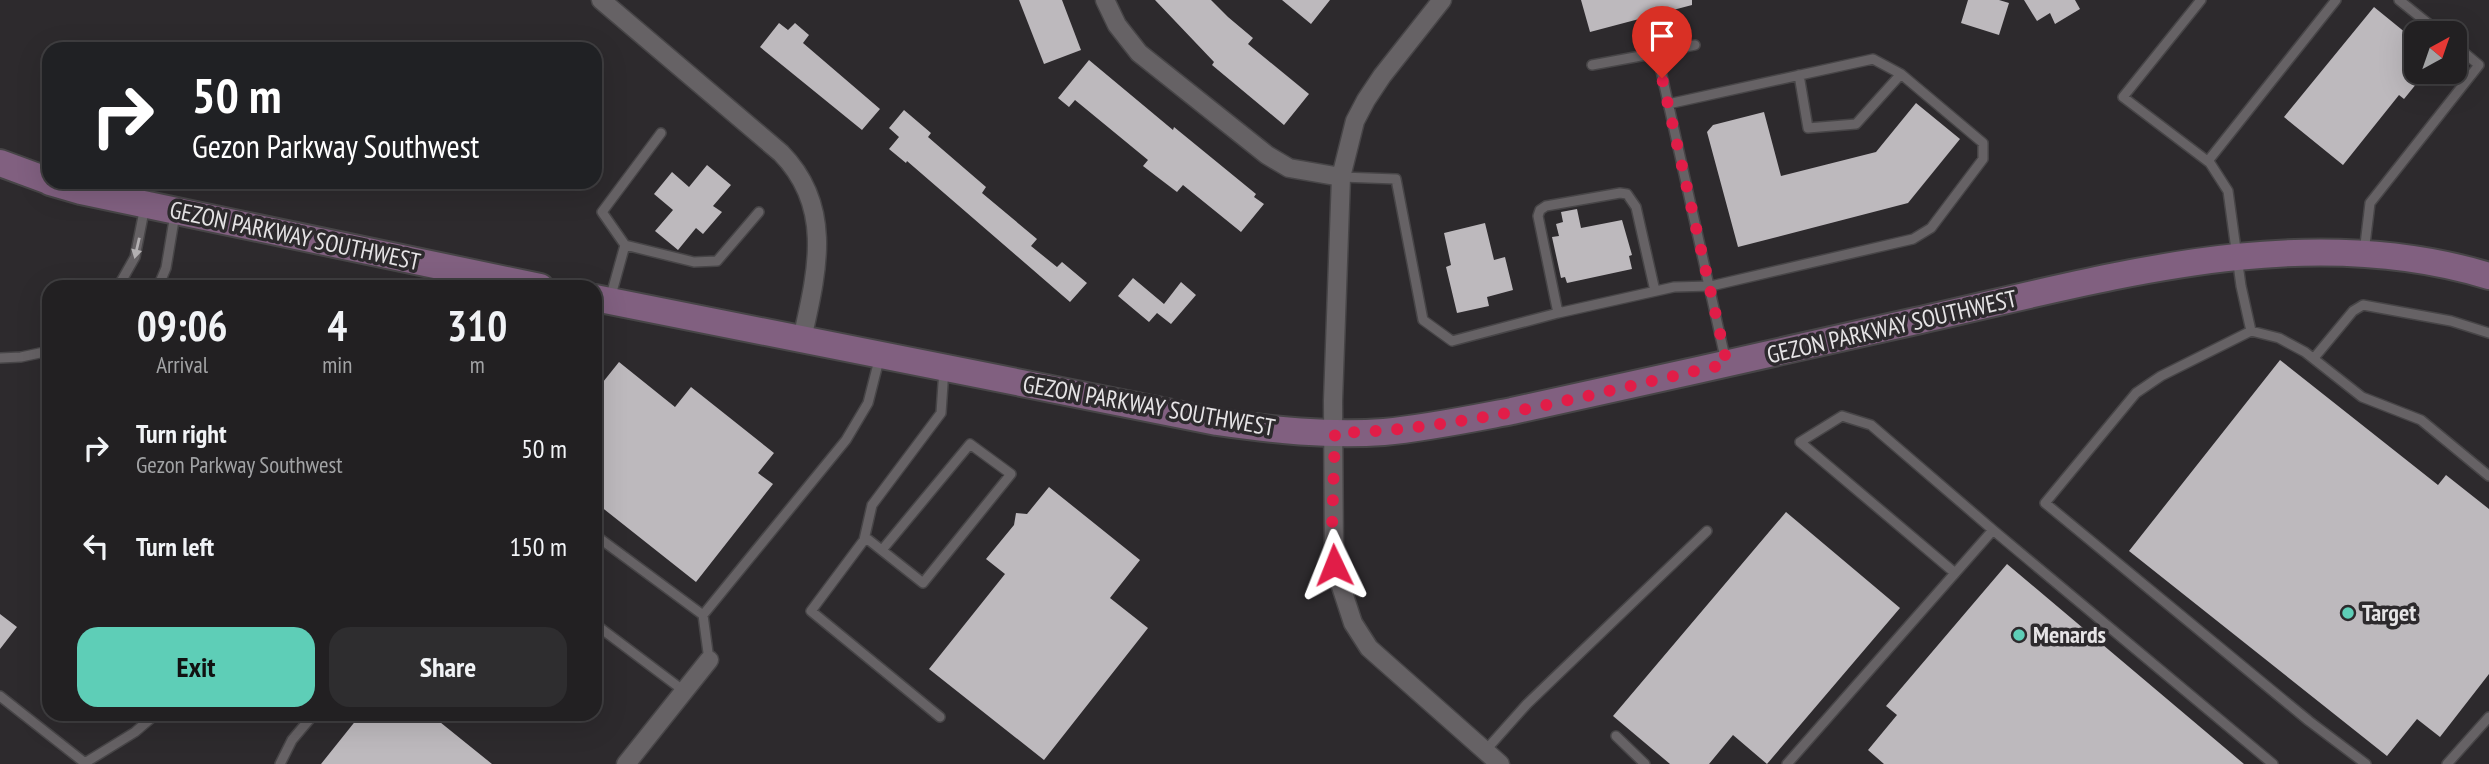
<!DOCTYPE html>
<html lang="en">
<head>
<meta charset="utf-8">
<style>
  :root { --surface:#222022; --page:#2e2d2f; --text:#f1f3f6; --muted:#a2a3a5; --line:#3f3e40; --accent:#5eceb7 }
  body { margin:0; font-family:"PT Sans Narrow",sans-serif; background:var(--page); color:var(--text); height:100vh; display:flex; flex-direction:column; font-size:26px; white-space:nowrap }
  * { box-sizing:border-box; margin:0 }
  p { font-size:23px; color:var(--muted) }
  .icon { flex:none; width:38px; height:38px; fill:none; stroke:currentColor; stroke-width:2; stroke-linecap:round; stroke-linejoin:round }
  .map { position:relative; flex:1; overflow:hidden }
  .panel { position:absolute; left:42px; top:280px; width:560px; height:441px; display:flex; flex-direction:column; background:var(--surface); border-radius:21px; box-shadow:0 7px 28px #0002,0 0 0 2px var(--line) }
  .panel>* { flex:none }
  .banner { position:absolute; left:42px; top:42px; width:560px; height:147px; border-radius:21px; box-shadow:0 7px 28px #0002,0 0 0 2px var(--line); background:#202124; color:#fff; overflow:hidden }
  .needle { width:46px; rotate:40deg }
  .controls { position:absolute; left:2404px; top:21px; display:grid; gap:14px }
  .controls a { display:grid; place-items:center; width:63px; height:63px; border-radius:14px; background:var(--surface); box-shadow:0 7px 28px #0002,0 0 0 2px var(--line); font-size:35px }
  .pin { position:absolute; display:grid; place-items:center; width:60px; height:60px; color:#fff; margin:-72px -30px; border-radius:50% 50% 50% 0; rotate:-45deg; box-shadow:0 0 7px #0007 }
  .pin .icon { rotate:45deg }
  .me { position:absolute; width:77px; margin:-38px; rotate:358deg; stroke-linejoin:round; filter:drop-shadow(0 0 5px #0008) }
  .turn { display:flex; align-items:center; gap:24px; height:147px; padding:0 35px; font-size:32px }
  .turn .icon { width:91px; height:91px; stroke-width:2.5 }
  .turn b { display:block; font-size:49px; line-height:60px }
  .eta { display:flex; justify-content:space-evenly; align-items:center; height:119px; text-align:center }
  .eta b { font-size:42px; font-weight:800; line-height:49px }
  .cta { display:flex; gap:14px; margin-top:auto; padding:14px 35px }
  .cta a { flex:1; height:80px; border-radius:21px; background:var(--accent); color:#111; font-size:28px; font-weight:800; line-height:80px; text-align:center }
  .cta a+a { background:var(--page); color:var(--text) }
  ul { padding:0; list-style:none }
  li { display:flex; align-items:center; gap:21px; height:98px; padding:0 35px }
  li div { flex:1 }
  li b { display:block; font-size:26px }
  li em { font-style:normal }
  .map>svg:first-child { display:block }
  .building { fill:#bdb9bd }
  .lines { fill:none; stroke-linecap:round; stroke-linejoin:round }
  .service-casing { stroke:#474547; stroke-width:12 }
  .minor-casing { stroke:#474547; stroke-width:21 }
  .secondary-casing { stroke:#474547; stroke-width:30 }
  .service { stroke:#666265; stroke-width:9 }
  .minor { stroke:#666265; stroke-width:18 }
  .secondary { stroke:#816080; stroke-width:26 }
  .oneway { fill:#b3b0b2 }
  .route { stroke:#e11d48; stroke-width:12; stroke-dasharray:0 21.6 }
  .poi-dot { fill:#5eceb7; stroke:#2d2a2d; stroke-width:2.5 }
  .labels { text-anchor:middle; stroke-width:7; stroke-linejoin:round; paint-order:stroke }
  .street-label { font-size:24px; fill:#e6e4e6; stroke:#2d2a2d }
  .poi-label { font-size:24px; font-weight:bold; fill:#e6e4e6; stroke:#2d2a2d; text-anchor:start }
</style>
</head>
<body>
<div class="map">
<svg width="2489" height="764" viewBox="0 0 2489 764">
  <rect width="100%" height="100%" fill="#2d2a2d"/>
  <!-- building -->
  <path class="building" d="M 1019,0 L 1062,0 L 1081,50 L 1044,64 Z
    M 1155,0 L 1211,0 L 1228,17 L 1253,38 L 1248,44 L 1309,94 L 1284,125 L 1212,65 L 1214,62 Z
    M 1282,0 L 1330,0 L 1311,24 Z
    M 1581,0 L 1692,0 L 1692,5 L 1590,32 Z
    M 1968,0 L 1999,0 L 2009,3 L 1999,35 L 1961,23 Z
    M 2024,0 L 2075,0 L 2080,9 L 2055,24 L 2050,13 L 2037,21 Z
    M 2374,7 L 2417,42 L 2417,72 L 2426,72 L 2404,99 L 2399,95 L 2343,165 L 2284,117 Z
    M 779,23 L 788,30 L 795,23 L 809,35 L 803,43 L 880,109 L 862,130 L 760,47 Z
    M 1089,60 L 1173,130 L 1174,127 L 1256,194 L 1254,197 L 1264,204 L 1241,232 L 1183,185 L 1177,192 L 1156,176 L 1143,166 L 1148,160 L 1075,100 L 1069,107 L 1058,98 Z
    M 1916,103 L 1960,139 L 1908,203 L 1738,247 L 1707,132 L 1713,125 L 1764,112 L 1781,176 L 1876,152 Z
    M 904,110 L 931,133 L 928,137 L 986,187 L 982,193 L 1037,239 L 1031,246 L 1057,267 L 1062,262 L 1087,283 L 1070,302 L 907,161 L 906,163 L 889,149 L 899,137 L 889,128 Z
    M 707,165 L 731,185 L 713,206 L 722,212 L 703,234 L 696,228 L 678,250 L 655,231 L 673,210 L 654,194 L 672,172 L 689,187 Z
    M 1577,209 L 1581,228 L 1622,220 L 1632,255 L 1629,256 L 1632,269 L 1567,283 L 1565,277 L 1561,278 L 1552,237 L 1559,236 L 1556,224 L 1563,222 L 1561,212 Z
    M 1485,223 L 1494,260 L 1505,257 L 1513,290 L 1487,297 L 1489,306 L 1457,313 L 1446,267 L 1451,265 L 1444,233 Z
    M 1133,278 L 1164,304 L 1181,282 L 1196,295 L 1171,324 L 1157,313 L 1149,322 L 1118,296 Z
    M 2280,360 L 2438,485 L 2446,475 L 2489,509 L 2489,674 L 2440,737 L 2417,719 L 2387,756 L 2129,551 Z
    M 619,362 L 675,407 L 691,387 L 774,453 L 758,473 L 773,484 L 696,582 L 595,502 L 595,392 Z
    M 1049,487 L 1140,560 L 1110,598 L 1148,628 L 1044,760 L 929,669 L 1005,574 L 986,559 L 1014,525 L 1016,513 L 1027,514 Z
    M 1786,512 L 1900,608 L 1767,764 L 1733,735 L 1709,764 L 1670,764 L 1613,716 Z
    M 2007,564 L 2244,764 L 1884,764 L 1868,750 L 1897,715 L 1886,706 Z
    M 0,614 L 17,627 L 0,649 Z
    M 361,714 L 430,714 L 492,764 L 321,764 Z"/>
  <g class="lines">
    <defs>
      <path id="service" d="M 2201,0 L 2123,97 L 2210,163 L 2228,191 L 2241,286 L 2251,331
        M 2399,0 L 2440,33
        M 1695,45 L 1657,53 L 1726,362
        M 1592,65 L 1657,53
        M 1799,75 L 1808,128 L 1856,124 L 1901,74
        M 2208,161 L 2336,0
        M 1341,177 L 1396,179 L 1423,320 L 1452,341 L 1558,313
        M 625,245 L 694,262 L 717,261 L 759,212
        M 2364,253 L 2370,203 L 2479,65 L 2455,45
        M 118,287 L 135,257 L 145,206
        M 158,287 L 166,268 L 175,214
        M 454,287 L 457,271
        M 1655,291 L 1636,207 L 1627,194 L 1620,193 L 1546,206 L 1540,210 L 1538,216 L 1558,313 L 1674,287 L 1711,286 L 1913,239 L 1931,228 L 1983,159 L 1983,143 L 1901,74 L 1873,59 L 1668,104
        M 610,299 L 625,245 L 602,212 L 661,133
        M 0,358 L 21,357 L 49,351
        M 2314,358 L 2353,311 L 2363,305 L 2451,321 L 2489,333
        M 595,535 L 703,615 L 846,440 L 868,403 L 880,356
        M 865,537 L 923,583 L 1011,474 L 970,444 L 882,550
        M 1955,573 L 1800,442 L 1842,416 L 1871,425 L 1993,530
        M 703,615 L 709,660
        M 595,624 L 684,691
        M 0,696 L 85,763
        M 940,717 L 811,611 L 864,540 L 872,505 L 941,413 L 944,369
        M 1616,736 L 1645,764
        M 1485,751 L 1527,704 L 1707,531
        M 83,764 L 135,732 L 156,714
        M 280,764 L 292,740 L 314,714
        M 1787,764 L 1993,530 L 2273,764
        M 2366,764 L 2309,721 L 2045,503 L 2136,393 L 2161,376 L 2251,331 L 2279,338 L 2305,352 L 2362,397 L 2421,420 L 2489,476
        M 2447,764 L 2489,717"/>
      <path id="minor" d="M 601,0 L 781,153 C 834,207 817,272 802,339
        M 1105,0 L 1117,25 L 1139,53 L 1267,155 L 1289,168 L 1341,177
        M 1442,0 L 1382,76 L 1366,100 L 1355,121 L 1341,177 L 1333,401 L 1334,565 L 1353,623 L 1369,648 L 1500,764
        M 626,764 L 709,660"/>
      <path id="secondary" d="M 0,163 L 49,181
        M 50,182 L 81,191 L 540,287
        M 595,298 L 1217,422 C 1272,430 1328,436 1384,432 C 1427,428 1470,419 1512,411 C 1647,381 1781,352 1916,321 C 2101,280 2300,218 2489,276"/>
    </defs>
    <!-- service casing -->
    <use href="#service" class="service-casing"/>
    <!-- minor casing -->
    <use href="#minor" class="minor-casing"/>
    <!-- secondary casing -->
    <use href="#secondary" class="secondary-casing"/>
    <!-- service -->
    <use href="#service" class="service"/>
    <!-- minor -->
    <use href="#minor" class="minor"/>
    <!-- secondary -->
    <use href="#secondary" class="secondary"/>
  </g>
  <!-- one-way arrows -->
  <defs><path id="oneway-solid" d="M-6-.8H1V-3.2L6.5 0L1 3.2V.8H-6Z" transform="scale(1.75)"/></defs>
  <use class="oneway" href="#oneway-solid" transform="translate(137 248) rotate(103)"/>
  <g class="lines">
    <!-- route -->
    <path class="route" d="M 1334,565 L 1332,528 L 1335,433 C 1467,430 1598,392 1727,364 L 1662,78"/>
  </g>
  <!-- markers -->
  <g class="poi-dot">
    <circle cx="2348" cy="613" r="7"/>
    <circle cx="2019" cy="635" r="7"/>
  </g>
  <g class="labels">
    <!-- street labels -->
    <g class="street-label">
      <text transform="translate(295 236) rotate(12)" y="8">GEZON PARKWAY SOUTHWEST</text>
      <text transform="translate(1892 327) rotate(-13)" y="8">GEZON PARKWAY SOUTHWEST</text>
      <text transform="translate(1149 406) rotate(10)" y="8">GEZON PARKWAY SOUTHWEST</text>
    </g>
    <!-- poi labels -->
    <g class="poi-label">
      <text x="2362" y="621">Target</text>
      <text x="2033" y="643">Menards</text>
    </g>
  </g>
</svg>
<div class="controls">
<a><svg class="needle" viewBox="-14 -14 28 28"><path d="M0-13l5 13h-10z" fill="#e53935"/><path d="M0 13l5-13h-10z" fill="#a2a3a5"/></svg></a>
</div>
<div class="pin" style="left:1662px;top:78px;background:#d93025"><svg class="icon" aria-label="arrive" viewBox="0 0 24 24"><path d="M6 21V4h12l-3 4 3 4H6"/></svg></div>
<svg class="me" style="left:1334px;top:565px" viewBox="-20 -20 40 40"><path d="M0-17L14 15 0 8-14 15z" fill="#e11d48" stroke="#fff" stroke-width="4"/></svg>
<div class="banner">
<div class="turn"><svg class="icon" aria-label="right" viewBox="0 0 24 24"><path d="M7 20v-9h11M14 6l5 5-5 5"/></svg><div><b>50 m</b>Gezon Parkway Southwest</div></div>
</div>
<section class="panel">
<div class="eta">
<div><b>09:06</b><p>Arrival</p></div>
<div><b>4</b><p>min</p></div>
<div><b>310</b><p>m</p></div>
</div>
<ul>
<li><svg class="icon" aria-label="right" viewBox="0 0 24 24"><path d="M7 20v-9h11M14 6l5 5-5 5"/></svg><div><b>Turn right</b><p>Gezon Parkway Southwest</p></div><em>50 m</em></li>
<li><svg class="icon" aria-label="left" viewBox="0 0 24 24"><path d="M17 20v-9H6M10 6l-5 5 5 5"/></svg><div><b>Turn left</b></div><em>150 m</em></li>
</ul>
<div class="cta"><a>Exit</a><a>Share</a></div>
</section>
</div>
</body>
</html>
